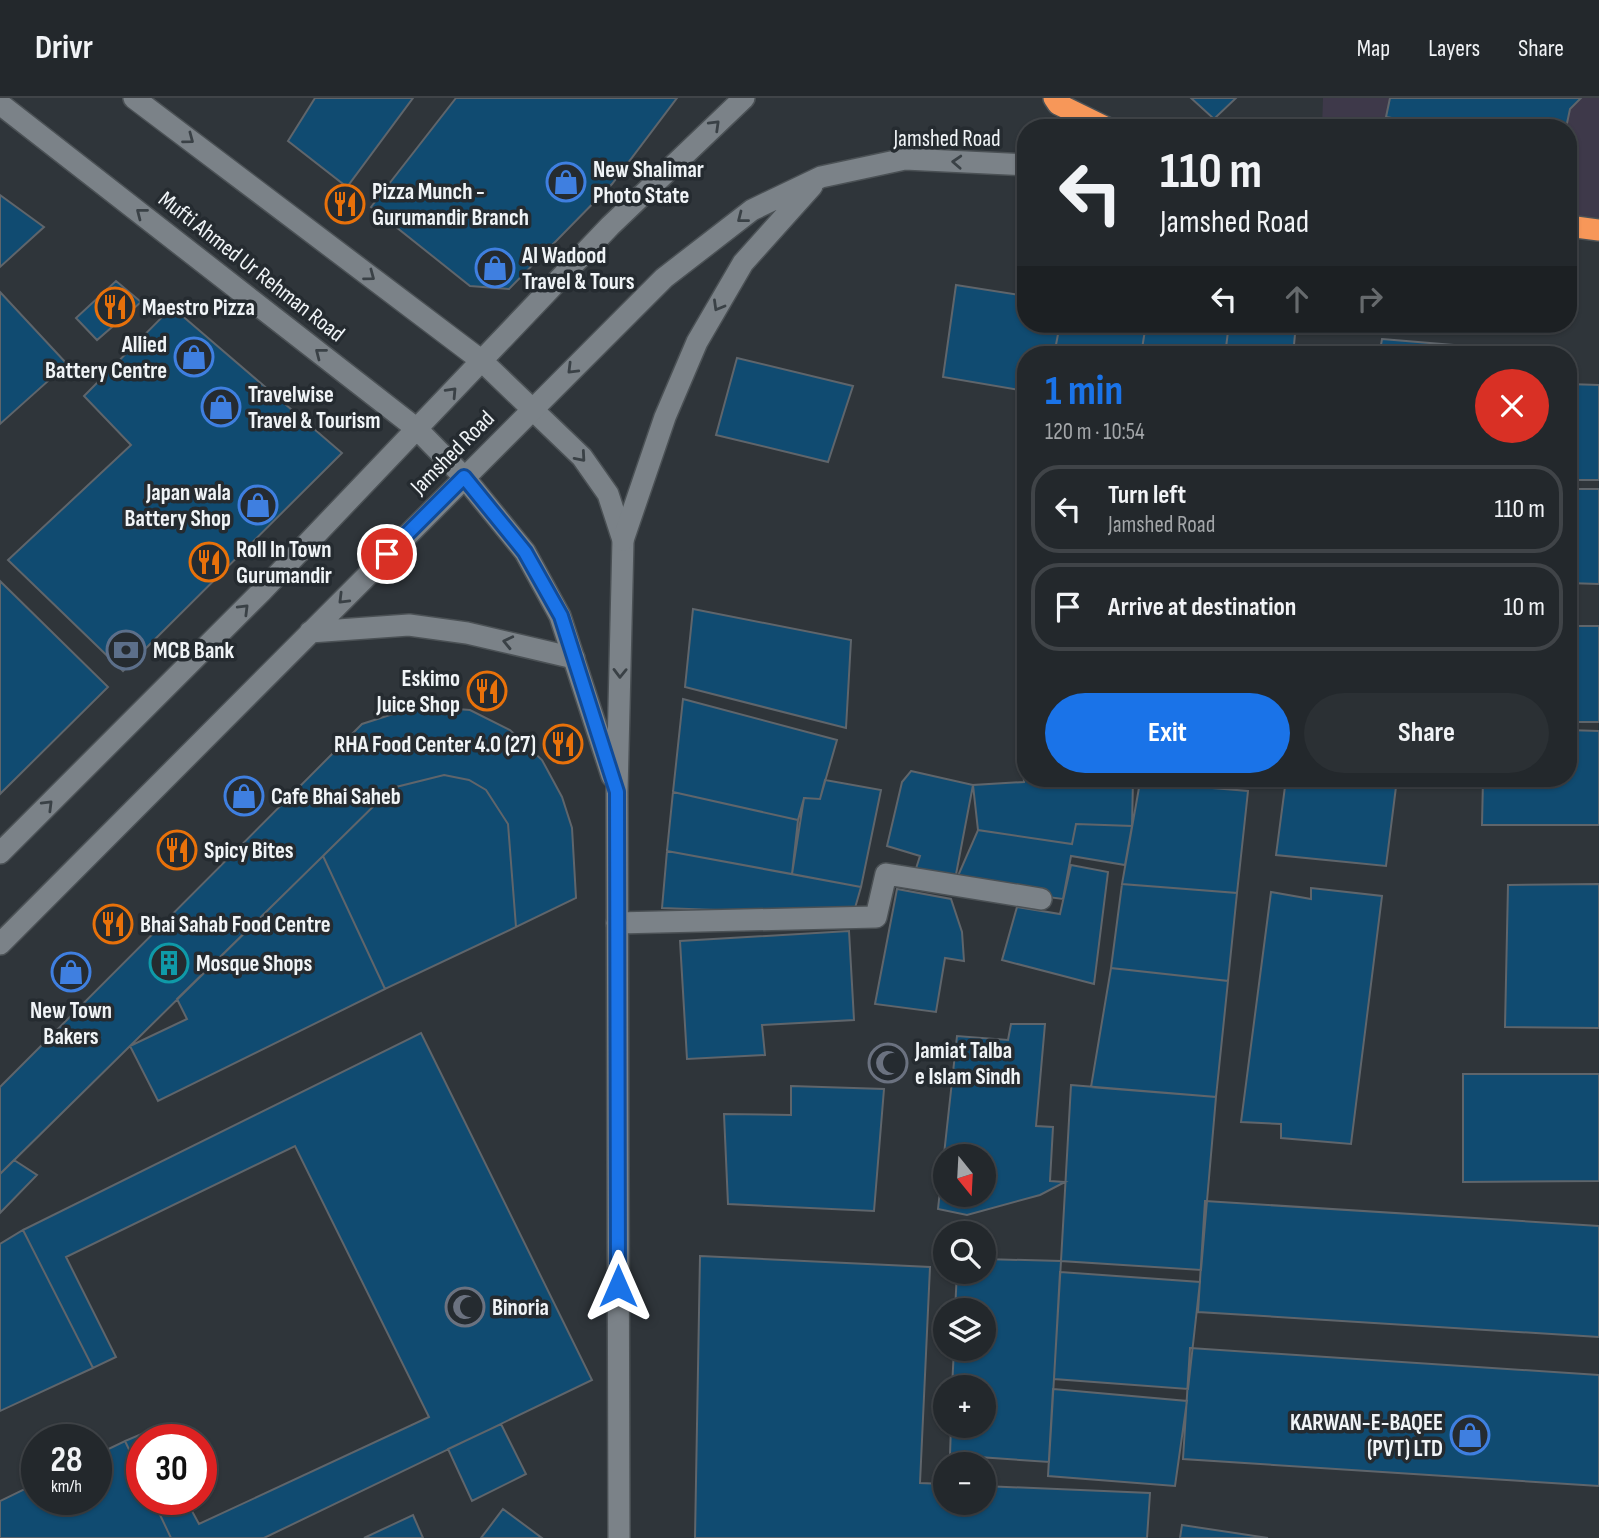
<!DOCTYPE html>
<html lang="en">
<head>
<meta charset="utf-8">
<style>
  :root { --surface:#23282c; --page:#2b3034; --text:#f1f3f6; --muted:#a3a6a9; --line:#404448; --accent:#1a73e8 }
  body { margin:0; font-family:"Sofia Sans Condensed",sans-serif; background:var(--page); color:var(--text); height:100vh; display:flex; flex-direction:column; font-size:26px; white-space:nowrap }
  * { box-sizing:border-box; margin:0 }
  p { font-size:23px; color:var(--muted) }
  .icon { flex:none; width:38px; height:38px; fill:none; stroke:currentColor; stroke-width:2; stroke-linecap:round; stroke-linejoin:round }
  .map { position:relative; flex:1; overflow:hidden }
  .side { position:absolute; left:1017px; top:248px; width:560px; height:441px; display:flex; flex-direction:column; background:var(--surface); border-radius:28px; box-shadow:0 2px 5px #0004,0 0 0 2px var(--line) }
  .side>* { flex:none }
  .hud { position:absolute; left:1017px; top:21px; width:560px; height:214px; border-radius:28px; box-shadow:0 2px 5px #0004,0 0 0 2px var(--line); background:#23282c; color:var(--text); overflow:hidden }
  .needle { width:46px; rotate:162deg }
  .buttons { position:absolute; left:933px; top:1046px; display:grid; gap:14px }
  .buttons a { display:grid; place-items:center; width:63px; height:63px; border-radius:50%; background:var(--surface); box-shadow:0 2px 5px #0004,0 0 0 2px var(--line); font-size:35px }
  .speed { position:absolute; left:21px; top:1326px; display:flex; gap:14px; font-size:35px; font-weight:700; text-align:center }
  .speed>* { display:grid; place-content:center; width:91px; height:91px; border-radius:50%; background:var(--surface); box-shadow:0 2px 5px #0004,0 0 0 2px var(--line); line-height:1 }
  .speed small { font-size:18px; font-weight:400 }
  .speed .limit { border:10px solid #d22; background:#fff; color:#111 }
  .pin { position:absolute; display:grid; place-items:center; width:60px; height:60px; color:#fff; margin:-30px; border:4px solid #fff; border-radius:50%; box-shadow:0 2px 7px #0007 }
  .me { position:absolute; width:77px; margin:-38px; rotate:0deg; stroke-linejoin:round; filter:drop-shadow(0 0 5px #0008) }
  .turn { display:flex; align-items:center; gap:24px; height:147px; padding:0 28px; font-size:32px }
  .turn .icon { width:91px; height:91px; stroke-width:2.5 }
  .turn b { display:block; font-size:49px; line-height:60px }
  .lanes { display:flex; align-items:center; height:66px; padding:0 28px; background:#0003; justify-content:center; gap:35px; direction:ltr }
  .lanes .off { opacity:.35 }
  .round { display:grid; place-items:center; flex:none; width:74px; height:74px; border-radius:37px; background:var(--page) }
  .headline { display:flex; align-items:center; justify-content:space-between; height:119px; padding:0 28px }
  h1 { font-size:42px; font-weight:700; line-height:52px; color:var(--accent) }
  .button { display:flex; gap:14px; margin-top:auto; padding:14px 28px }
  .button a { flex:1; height:80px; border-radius:42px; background:var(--accent); color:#fff; font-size:28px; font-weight:700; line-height:80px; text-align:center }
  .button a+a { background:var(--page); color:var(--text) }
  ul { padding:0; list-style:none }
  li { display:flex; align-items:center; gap:21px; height:88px; margin:0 14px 10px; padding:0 14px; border:4px solid var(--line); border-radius:28px }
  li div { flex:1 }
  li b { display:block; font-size:26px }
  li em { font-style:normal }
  header { display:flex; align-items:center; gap:42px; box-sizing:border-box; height:98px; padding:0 35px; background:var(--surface); border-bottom:2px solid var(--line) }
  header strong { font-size:33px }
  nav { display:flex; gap:38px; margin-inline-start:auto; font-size:24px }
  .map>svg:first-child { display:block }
  .medical { fill:#3e394a }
  .building { fill:#104b71; stroke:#5f656b; stroke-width:2; fill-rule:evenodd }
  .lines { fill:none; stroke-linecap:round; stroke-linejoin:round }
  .lane-casing { stroke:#4b5155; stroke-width:24 }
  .street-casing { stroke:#4b5155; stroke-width:24 }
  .secondary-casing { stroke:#4b5155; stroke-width:24 }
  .highway-casing { stroke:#4b5155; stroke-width:24 }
  .lane { stroke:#7b8288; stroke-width:21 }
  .street { stroke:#7b8288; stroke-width:21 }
  .secondary { stroke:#7b8288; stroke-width:21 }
  .highway { stroke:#f79759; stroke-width:21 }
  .oneway { stroke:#3a4146 }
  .route-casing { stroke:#114b97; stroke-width:18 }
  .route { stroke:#1a73e8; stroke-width:12 }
  .labels { text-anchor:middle; stroke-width:7; stroke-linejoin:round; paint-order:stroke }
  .street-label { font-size:23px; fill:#f0f4f7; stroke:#252b30 }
  .poi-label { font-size:23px; font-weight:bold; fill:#f0f4f7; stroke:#252b30; text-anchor:start }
</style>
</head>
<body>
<header>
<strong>Drivr</strong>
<nav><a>Map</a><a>Layers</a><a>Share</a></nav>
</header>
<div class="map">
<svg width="1599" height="1440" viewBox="0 0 1599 1440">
  <rect width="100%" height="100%" fill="#2f353a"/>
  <!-- medical -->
  <path class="medical" d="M 1323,0 L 1599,0 L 1599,131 L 1568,127 L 1568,30 L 1322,30 Z"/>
  <!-- building -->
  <path class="building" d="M 315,0 L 413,0 L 347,89 L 288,43 Z
    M 456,0 L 677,0 L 612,86 L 509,191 L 470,188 L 371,109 Z
    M 1191,0 L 1236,0 L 1214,21 Z
    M 1390,0 L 1581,0 L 1570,11 L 1566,30 L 1450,30 L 1386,19 Z
    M 0,97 L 44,129 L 0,169 Z
    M 116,183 L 141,204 L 97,242 L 76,220 Z
    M 956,187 L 1026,198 L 1026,226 L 1060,226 L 1054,257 L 1026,257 L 1026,293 L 943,279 Z
    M 0,194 L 67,266 L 0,326 Z
    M 172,209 L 342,355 L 123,573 L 8,462 L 131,347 L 84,298 Z
    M 1060,226 L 1146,226 L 1141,257 L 1054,257 Z
    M 1146,226 L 1229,226 L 1225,257 L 1141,257 Z
    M 1229,226 L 1296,226 L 1293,257 L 1225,257 Z
    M 1382,241 L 1453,247 L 1451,257 L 1340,257 L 1341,248 L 1380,253 Z
    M 737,260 L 853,288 L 828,364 L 716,337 Z
    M 1568,286 L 1599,287 L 1599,382 L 1568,382 Z
    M 1568,391 L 1599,391 L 1599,486 L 1568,485 Z
    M 0,483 L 108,589 L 0,696 Z
    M 693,511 L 851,542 L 846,630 L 685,589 Z
    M 1568,528 L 1599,528 L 1599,624 L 1568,624 Z
    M 683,601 L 837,642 L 820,701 L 804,700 L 798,722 L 673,694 Z
    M 418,608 L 470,612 L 510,632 L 542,662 L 562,699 L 572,730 L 576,800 L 516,829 L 508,726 L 486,692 L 469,682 L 444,677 L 392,690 L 0,1076 L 0,989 L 362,626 Z
    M 1568,632 L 1599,633 L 1599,727 L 1482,727 L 1483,681 L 1568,681 Z
    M 1023,671 L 1026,681 L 1133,681 L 1132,728 L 1076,726 L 1072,746 L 978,732 L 973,687 L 1024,684 Z
    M 911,673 L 973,687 L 954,787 L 913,780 L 920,758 L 887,748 L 902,684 Z
    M 444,677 L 469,682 L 486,692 L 508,726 L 516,829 L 385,891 L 323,758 L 392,690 Z
    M 1286,681 L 1397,681 L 1386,768 L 1276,757 Z
    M 825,682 L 881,692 L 861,789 L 792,776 L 804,700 L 820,701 Z
    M 1140,684 L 1248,693 L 1237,795 L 1122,786 Z
    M 673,694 L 798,722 L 792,776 L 667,753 Z
    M 1076,726 L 1132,728 L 1125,767 L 1071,758 L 1063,801 L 954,787 L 978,732 L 1072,746 Z
    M 667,753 L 861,789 L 853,817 L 662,810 Z
    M 323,758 L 385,891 L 158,1003 L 130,948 L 187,921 L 177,901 Z
    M 1071,767 L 1108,774 L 1094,886 L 1002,862 L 1017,809 L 1060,816 Z
    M 1122,786 L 1237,795 L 1228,883 L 1111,870 Z
    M 1599,786 L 1599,930 L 1505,929 L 1508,787 Z
    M 1311,790 L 1382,798 L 1351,1046 L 1281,1040 L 1281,1026 L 1241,1024 L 1271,794 L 1311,801 Z
    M 897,791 L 951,801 L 962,834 L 964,863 L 945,860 L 936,914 L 875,906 Z
    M 849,833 L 854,922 L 762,927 L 765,957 L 687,961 L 680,843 Z
    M 1111,870 L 1228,883 L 1216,999 L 1091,989 Z
    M 1011,926 L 1045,926 L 1036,1028 L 1053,1029 L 1050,1083 L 1065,1084 L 1040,1097 L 967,1117 L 938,1111 L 957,938 L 1008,942 ZM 945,1059 L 984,1059 L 984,1097 L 945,1097 Z
    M 421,935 L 592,1282 L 264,1440 L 171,1440 L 153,1402 L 186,1402 L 199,1426 L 429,1319 L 295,1048 L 66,1159 L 116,1259 L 93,1270 L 23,1132 Z
    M 1463,976 L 1599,976 L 1599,1083 L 1463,1084 Z
    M 1071,987 L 1216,999 L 1201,1172 L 1061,1163 Z
    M 791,988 L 884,991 L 874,1113 L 728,1106 L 724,1016 L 791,1017 Z
    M 14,1062 L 37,1077 L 0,1115 L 0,1076 Z
    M 1205,1103 L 1599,1128 L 1599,1239 L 1198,1214 Z
    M 23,1132 L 93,1270 L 0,1313 L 0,1146 Z
    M 700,1158 L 930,1169 L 920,1385 L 945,1386 L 945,1405 L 984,1405 L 984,1388 L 1150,1395 L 1147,1440 L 695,1440 Z
    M 984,1161 L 1061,1163 L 1049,1364 L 950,1357 L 951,1328 L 984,1328 L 984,1290 L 952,1290 L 954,1251 L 984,1251 L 984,1213 L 955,1213 L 957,1174 L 984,1174 Z
    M 1060,1174 L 1200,1184 L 1188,1291 L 1054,1281 Z
    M 1190,1250 L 1599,1277 L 1599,1388 L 1183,1361 Z
    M 1053,1291 L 1187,1303 L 1175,1388 L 1048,1378 Z
    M 501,1326 L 526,1376 L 472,1403 L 448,1351 Z
    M 151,1332 L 157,1342 L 142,1342 L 142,1379 L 125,1343 Z
    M 125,1343 L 142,1379 L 142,1402 L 153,1402 L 171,1440 L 0,1440 L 0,1403 L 37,1385 L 37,1402 L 96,1402 L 96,1357 Z
    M 503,1411 L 542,1440 L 481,1440 Z
    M 413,1417 L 423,1440 L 364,1440 Z
    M 1182,1427 L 1268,1440 L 1180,1440 Z"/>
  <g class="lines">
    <defs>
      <path id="lane" d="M 617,825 L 876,819 L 886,776 L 1041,801"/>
      <path id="street" d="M 532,311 L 582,359 L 608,396 L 623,442 L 617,694 L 619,1440
        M 464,379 L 525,454 L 560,518 L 612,678"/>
      <path id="secondary" d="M 134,0 L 482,263 L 532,311
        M 0,6 L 417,331 L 464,379
        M 623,442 L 665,319 L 697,244 L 743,165 L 812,88
        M 310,534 L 409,527 L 467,535 L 574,560
        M 0,755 L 262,493 L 610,128 L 744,0
        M 0,846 L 664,180 L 752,112 L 821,79 L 905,61 L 1026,67"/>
      <path id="highway" d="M 1054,0 L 1058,6 L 1107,30
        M 1568,128 L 1599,132"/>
    </defs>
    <!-- lane casing -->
    <use href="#lane" class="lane-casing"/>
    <!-- street casing -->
    <use href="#street" class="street-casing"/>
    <!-- secondary casing -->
    <use href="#secondary" class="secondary-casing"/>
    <!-- highway casing -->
    <use href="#highway" class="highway-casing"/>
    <!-- lane -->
    <use href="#lane" class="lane"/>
    <!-- street -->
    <use href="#street" class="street"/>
    <!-- secondary -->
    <use href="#secondary" class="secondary"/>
    <!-- highway -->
    <use href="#highway" class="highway"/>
  </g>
  <!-- one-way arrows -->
  <defs><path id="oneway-chevron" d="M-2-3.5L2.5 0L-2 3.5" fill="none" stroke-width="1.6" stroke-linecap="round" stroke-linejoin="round" transform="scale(1.75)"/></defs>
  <g class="oneway">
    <use href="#oneway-chevron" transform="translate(715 27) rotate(-44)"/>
    <use href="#oneway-chevron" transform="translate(189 41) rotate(37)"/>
    <use href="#oneway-chevron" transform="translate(957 64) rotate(-177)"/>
    <use href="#oneway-chevron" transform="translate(141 115) rotate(-142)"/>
    <use href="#oneway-chevron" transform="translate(742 120) rotate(142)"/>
    <use href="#oneway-chevron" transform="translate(370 178) rotate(37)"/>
    <use href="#oneway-chevron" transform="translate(718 208) rotate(120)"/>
    <use href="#oneway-chevron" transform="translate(320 255) rotate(-142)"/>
    <use href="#oneway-chevron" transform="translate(572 271) rotate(135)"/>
    <use href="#oneway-chevron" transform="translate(452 294) rotate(-47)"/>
    <use href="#oneway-chevron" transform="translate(581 359) rotate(49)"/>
    <use href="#oneway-chevron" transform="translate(343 501) rotate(135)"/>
    <use href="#oneway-chevron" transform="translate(244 511) rotate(-45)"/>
    <use href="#oneway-chevron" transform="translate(508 544) rotate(-167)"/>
    <use href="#oneway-chevron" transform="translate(620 575) rotate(91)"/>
    <use href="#oneway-chevron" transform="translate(48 707) rotate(-45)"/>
  </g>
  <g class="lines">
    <defs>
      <path id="route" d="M 387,456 L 464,379 L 525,454 L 561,518 L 617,694 L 618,1188"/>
    </defs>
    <!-- route casing -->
    <use href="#route" class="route-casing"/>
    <!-- route -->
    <use href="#route" class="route"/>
  </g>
  <!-- icons -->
  <defs>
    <symbol id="shop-ring" viewBox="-11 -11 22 22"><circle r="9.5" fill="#252b30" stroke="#3f7fe0" stroke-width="1.5"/><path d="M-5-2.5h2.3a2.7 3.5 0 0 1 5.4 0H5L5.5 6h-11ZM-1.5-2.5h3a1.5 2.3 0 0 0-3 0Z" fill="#3f7fe0"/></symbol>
    <symbol id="restaurant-ring" viewBox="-11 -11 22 22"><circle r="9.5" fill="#252b30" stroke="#e8710a" stroke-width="1.5"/><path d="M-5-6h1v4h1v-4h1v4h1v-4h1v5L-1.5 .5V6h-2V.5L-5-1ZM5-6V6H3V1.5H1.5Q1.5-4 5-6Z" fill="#e8710a"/></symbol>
    <symbol id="bank-ring" viewBox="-11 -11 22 22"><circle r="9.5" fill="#252b30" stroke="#5c6f8a" stroke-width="1.5"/><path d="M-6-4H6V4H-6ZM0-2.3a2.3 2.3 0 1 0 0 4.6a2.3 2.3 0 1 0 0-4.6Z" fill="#5c6f8a"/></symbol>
    <symbol id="building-ring" viewBox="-11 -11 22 22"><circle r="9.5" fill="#252b30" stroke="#0f9aa8" stroke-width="1.5"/><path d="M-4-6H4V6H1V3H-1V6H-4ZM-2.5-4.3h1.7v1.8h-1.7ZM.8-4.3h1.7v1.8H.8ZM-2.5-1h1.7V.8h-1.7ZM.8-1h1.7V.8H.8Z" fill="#0f9aa8"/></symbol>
    <symbol id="mosque-ring" viewBox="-11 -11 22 22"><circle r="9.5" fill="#252b30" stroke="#6b7280" stroke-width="1.5"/><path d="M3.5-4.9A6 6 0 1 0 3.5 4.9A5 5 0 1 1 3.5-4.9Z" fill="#6b7280"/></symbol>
  </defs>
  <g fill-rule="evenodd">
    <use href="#shop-ring" x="544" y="62" width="44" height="44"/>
    <use href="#restaurant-ring" x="323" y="84" width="44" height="44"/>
    <use href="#shop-ring" x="473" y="148" width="44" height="44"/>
    <use href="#restaurant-ring" x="93" y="187" width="44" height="44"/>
    <use href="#shop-ring" x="172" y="237" width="44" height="44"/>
    <use href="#shop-ring" x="199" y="287" width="44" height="44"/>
    <use href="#shop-ring" x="236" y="385" width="44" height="44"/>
    <use href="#restaurant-ring" x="187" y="442" width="44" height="44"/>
    <use href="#bank-ring" x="104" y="530" width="44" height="44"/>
    <use href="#restaurant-ring" x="465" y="571" width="44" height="44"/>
    <use href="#restaurant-ring" x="541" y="624" width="44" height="44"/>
    <use href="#shop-ring" x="222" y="676" width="44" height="44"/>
    <use href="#restaurant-ring" x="155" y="730" width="44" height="44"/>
    <use href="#restaurant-ring" x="91" y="804" width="44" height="44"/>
    <use href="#building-ring" x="147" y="843" width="44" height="44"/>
    <use href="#shop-ring" x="49" y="852" width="44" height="44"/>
    <use href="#mosque-ring" x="866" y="943" width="44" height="44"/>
    <use href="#mosque-ring" x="443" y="1187" width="44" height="44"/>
    <use href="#shop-ring" x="1448" y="1315" width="44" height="44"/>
  </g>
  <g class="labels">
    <!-- street labels -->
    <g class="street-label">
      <text x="947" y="48">Jamshed Road</text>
      <text transform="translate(252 168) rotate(38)" y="8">Mufti Ahmed Ur Rehman Road</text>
      <text transform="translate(452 354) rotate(-45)" y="8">Jamshed Road</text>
    </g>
    <!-- poi labels -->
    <g class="poi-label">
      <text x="593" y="79">New Shalimar<tspan x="593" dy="26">Photo State</tspan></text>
      <text x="372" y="101">Pizza Munch -<tspan x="372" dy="26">Gurumandir Branch</tspan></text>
      <text x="522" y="165">Al Wadood<tspan x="522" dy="26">Travel &amp; Tours</tspan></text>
      <text x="142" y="217">Maestro Pizza</text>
      <text x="167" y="254" text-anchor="end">Allied<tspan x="167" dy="26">Battery Centre</tspan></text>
      <text x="248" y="304">Travelwise<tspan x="248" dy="26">Travel &amp; Tourism</tspan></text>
      <text x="231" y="402" text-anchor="end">Japan wala<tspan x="231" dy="26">Battery Shop</tspan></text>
      <text x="236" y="459">Roll In Town<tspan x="236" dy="26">Gurumandir</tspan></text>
      <text x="153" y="560">MCB Bank</text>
      <text x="460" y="588" text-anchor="end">Eskimo<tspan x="460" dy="26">Juice Shop</tspan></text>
      <text x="536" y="654" text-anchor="end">RHA Food Center 4.0 (27)</text>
      <text x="271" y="706">Cafe Bhai Saheb</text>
      <text x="204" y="760">Spicy Bites</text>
      <text x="140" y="834">Bhai Sahab Food Centre</text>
      <text x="196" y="873">Mosque Shops</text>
      <text x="71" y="920" text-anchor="middle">New Town<tspan x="71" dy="26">Bakers</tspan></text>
      <text x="915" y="960">Jamiat Talba<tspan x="915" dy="26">e Islam Sindh</tspan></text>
      <text x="492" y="1217">Binoria</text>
      <text x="1443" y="1332" text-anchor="end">KARWAN-E-BAQEE<tspan x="1443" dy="26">(PVT) LTD</tspan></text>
    </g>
  </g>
</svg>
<div class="buttons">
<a><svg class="needle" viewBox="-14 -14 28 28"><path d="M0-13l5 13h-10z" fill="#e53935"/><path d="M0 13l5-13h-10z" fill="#a3a6a9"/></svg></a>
<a><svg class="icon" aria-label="search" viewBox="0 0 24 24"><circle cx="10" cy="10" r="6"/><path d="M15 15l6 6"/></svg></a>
<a><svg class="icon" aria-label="layers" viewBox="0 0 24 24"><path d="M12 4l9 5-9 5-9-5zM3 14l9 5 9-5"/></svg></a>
<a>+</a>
<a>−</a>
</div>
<div class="speed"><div>28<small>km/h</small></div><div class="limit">30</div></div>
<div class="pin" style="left:387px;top:456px;background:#d93025"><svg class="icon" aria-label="arrive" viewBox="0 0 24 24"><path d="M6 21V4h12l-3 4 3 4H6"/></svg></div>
<svg class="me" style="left:618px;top:1188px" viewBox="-20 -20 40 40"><path d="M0-17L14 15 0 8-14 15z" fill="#1a73e8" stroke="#fff" stroke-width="4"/></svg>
<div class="hud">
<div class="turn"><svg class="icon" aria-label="left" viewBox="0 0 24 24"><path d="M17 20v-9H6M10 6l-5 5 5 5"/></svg><div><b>110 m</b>Jamshed Road</div></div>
<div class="lanes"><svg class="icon" aria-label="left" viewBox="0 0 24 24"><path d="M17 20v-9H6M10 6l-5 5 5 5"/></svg><svg class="icon off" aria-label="ahead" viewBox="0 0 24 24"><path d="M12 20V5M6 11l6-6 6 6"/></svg><svg class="icon off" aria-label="right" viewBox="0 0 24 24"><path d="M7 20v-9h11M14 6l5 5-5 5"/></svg></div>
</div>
<section class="side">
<div class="headline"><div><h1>1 min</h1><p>120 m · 10:54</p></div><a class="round" style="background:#d93025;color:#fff"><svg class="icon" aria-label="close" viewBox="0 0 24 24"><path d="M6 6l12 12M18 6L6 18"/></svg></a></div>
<ul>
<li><svg class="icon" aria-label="left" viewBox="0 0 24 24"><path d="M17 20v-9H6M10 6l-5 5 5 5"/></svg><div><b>Turn left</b><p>Jamshed Road</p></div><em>110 m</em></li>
<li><svg class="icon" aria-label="arrive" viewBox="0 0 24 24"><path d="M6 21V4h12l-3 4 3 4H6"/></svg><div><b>Arrive at destination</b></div><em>10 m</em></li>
</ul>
<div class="button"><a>Exit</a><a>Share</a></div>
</section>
</div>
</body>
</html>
